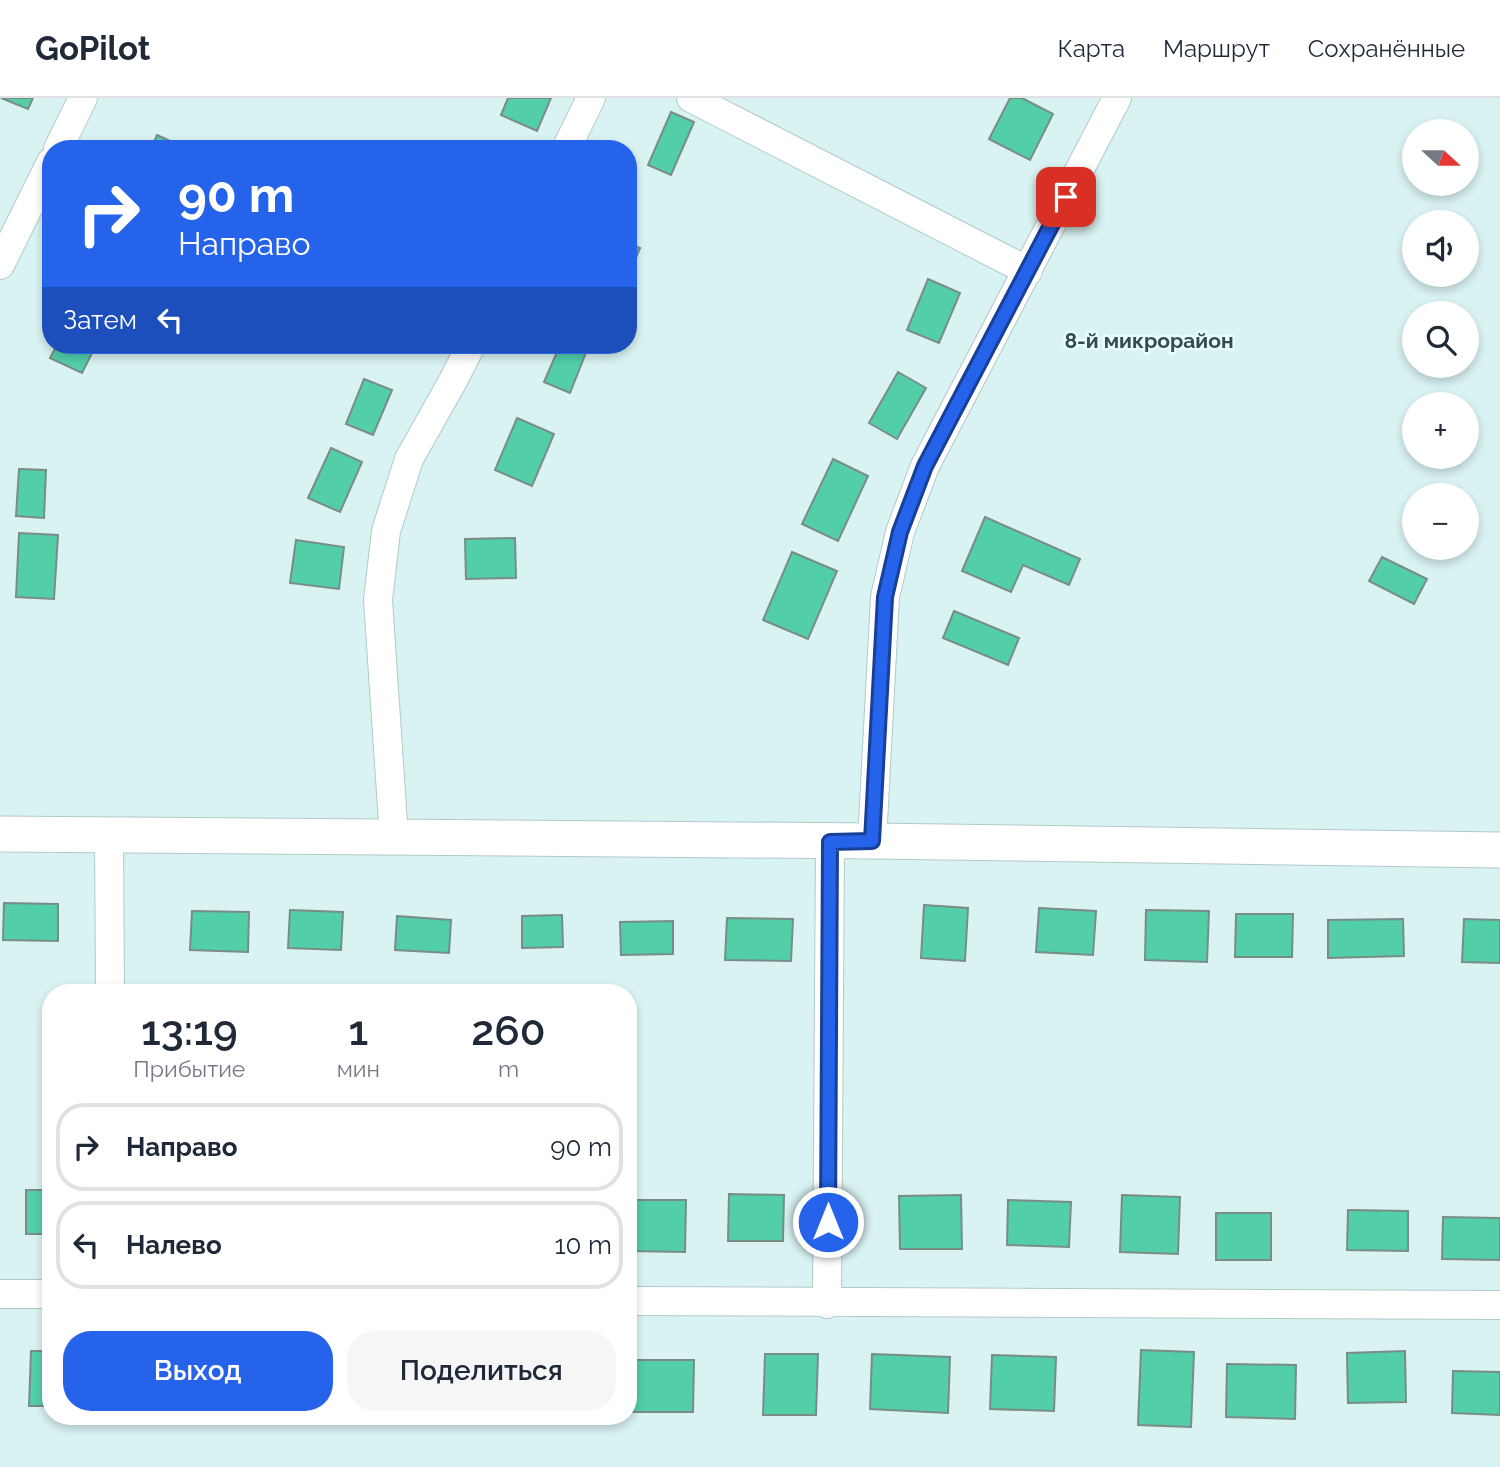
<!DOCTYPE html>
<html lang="ru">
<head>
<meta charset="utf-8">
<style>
  :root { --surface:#fff; --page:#f6f6f7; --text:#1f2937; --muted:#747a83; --line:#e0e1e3; --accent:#2563eb }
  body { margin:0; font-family:Raleway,sans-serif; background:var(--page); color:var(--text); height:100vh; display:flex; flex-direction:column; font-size:26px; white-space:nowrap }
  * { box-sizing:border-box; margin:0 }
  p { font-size:23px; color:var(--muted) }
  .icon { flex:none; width:38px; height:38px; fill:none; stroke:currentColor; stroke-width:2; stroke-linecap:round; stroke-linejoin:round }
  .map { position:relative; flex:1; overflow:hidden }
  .panel { position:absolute; left:42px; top:886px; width:595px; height:441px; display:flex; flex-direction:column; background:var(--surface); border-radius:28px; box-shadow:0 4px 10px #0003 }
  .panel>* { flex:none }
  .guide { position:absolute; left:42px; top:42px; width:595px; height:214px; border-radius:28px; box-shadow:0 4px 10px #0003; background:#2563eb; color:#fff; overflow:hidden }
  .needle { width:46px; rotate:111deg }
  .fabs { position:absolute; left:1402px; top:21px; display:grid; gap:14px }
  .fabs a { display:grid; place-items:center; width:77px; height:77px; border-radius:50%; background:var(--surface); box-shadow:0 4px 10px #0003; font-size:35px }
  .pin { position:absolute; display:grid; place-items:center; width:60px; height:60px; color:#fff; margin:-30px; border-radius:14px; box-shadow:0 4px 10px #0006 }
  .me { position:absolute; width:77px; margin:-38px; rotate:0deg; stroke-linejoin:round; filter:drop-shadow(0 0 5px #0008) }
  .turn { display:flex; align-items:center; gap:24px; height:147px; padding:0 21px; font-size:32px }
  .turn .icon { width:91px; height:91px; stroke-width:2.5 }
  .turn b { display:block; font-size:49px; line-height:60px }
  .then { display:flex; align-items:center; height:66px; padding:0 21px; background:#0003; gap:14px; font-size:26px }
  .eta { display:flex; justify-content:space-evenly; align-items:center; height:119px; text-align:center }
  .eta b { font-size:42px; font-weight:600; line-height:49px }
  .action { display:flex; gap:14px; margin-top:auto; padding:14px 21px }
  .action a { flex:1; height:80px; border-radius:28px; background:var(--accent); color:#fff; font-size:28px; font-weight:600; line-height:80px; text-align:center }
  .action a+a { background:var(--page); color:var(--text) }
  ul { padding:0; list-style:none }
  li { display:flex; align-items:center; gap:21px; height:88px; margin:0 14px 10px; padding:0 7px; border:4px solid var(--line); border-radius:28px }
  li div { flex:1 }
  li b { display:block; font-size:26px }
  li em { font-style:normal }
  header { display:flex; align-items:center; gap:42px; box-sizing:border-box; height:98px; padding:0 35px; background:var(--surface); border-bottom:2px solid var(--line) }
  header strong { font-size:33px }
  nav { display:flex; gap:38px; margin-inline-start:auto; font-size:24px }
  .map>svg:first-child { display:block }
  .building { fill:#52cfa9; stroke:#798d85; stroke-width:2 }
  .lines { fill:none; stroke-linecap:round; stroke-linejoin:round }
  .minor-casing { stroke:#b2c9c9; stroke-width:30 }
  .tertiary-casing { stroke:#b2c9c9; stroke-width:37 }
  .minor { stroke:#fff; stroke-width:28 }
  .tertiary { stroke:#fff; stroke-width:35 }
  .route-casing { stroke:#184099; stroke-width:18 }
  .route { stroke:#2563eb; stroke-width:12 }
  .labels { text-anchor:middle; stroke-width:5; stroke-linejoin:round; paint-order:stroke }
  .neighbourhood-label { font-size:21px; font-weight:bold; fill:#374c4c; stroke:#e6ffff }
</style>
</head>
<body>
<header>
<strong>GoPilot</strong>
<nav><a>Карта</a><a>Маршрут</a><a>Сохранённые</a></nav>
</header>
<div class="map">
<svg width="1500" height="1369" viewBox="0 0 1500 1369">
  <rect width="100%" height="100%" fill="#d9f2f2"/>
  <!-- building -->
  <path class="building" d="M 1,0 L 33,0 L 28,11 Z
    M 508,0 L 551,0 L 537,33 L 501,17 Z
    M 1010,0 L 1022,0 L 1053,16 L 1030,62 L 989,41 Z
    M 671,14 L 694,24 L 671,77 L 648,67 Z
    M 157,37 L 186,50 L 185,51 L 151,51 Z
    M 628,145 L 640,150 L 628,179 Z
    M 928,181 L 960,195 L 939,245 L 907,232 Z
    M 57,247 L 96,247 L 82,275 L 50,260 Z
    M 560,247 L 589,247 L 570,295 L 544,284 Z
    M 898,274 L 926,290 L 897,341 L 869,325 Z
    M 364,281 L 392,292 L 373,337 L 346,326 Z
    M 517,320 L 554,336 L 532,388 L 495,372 Z
    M 331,350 L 362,364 L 340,414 L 308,400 Z
    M 833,361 L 868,378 L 838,443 L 802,426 Z
    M 19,371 L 46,372 L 44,420 L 16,418 Z
    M 985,419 L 1080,461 L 1069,487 L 1023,467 L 1011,494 L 962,473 Z
    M 19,435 L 58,437 L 54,501 L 16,499 Z
    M 515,440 L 516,480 L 466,481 L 465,441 Z
    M 296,442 L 344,449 L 339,491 L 290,485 Z
    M 792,454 L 837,473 L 808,541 L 763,522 Z
    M 1382,459 L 1427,481 L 1414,506 L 1369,483 Z
    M 954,513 L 1019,540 L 1008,567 L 943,540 Z
    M 4,805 L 58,806 L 58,843 L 3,842 Z
    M 924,807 L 968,810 L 965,863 L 921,860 Z
    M 1039,810 L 1096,813 L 1093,857 L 1036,854 Z
    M 290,812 L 343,814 L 341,852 L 288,850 Z
    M 1146,812 L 1209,813 L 1207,864 L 1145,862 Z
    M 192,813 L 249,814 L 248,854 L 190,852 Z
    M 1236,816 L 1293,816 L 1292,859 L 1235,859 Z
    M 562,817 L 563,849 L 522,850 L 522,818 Z
    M 397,818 L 451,822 L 449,855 L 395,852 Z
    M 727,820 L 793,821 L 791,863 L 725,862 Z
    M 1403,821 L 1404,858 L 1328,860 L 1328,822 Z
    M 1464,821 L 1500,822 L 1500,865 L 1462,864 Z
    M 673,823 L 673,856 L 621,857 L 620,824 Z
    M 26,1092 L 51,1092 L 51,1136 L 26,1136 Z
    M 729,1096 L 784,1097 L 783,1143 L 728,1143 Z
    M 961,1097 L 962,1151 L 900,1151 L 899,1098 Z
    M 1122,1097 L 1180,1099 L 1178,1156 L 1120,1154 Z
    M 628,1102 L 686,1102 L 685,1154 L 628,1153 Z
    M 1008,1102 L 1071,1104 L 1069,1149 L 1007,1147 Z
    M 1348,1112 L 1408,1113 L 1408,1153 L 1347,1152 Z
    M 1216,1115 L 1271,1115 L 1271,1162 L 1216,1162 Z
    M 1443,1119 L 1500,1120 L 1500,1162 L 1442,1161 Z
    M 1141,1252 L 1194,1254 L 1191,1329 L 1138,1327 Z
    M 31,1253 L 51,1253 L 51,1308 L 29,1308 Z
    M 1405,1253 L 1406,1304 L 1348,1305 L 1347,1255 Z
    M 765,1256 L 818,1256 L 816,1317 L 763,1317 Z
    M 872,1256 L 950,1259 L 948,1315 L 870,1311 Z
    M 992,1257 L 1056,1259 L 1054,1313 L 990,1311 Z
    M 628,1262 L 694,1262 L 693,1314 L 628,1314 Z
    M 1227,1266 L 1296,1267 L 1295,1321 L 1226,1319 Z
    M 1453,1273 L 1500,1274 L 1500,1317 L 1452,1315 Z
    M 290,1318 L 364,1318 L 364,1320 Z"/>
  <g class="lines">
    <defs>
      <path id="minor" d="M 691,0 L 1028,173
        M 58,51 L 83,0
        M 566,51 L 591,0
        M 0,167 L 51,64
        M 109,737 L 110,894
        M 394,739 L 378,502 L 386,433 L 409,361 L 454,281 L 471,247
        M 872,743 L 885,499 L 900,434 L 925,368 L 1117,0
        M 0,1196 L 51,1196
        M 628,1203 L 1500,1207
        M 827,1206 L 830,744"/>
      <path id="tertiary" d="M 0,736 L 872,743 L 1500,752"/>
    </defs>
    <!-- minor casing -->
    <use href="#minor" class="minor-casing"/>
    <!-- tertiary casing -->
    <use href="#tertiary" class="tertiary-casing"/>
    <!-- minor -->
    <use href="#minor" class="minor"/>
    <!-- tertiary -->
    <use href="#tertiary" class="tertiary"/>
  </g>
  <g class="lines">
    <defs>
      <path id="route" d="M 828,1124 L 830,744 L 872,743 L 885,499 L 900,434 L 925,368 L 1066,99"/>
    </defs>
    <!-- route casing -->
    <use href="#route" class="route-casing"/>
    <!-- route -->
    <use href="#route" class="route"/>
  </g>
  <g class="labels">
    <!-- neighbourhood labels -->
    <g class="neighbourhood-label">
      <text x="1149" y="250">8-й микрорайон</text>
    </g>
  </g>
</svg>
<div class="fabs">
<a><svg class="needle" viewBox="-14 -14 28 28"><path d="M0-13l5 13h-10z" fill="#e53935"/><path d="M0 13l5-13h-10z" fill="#747a83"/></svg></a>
<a><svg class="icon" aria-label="sound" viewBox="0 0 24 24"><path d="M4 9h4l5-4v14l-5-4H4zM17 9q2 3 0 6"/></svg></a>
<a><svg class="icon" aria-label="search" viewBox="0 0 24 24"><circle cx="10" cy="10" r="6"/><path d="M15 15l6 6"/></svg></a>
<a>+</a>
<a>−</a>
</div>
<div class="pin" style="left:1066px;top:99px;background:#d93025"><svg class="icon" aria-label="arrive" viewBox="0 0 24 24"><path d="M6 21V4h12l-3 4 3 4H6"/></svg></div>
<svg class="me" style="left:828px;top:1124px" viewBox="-20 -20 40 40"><circle r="17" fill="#2563eb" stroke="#fff" stroke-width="3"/><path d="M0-11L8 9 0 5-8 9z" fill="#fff"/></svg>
<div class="guide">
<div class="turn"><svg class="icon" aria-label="right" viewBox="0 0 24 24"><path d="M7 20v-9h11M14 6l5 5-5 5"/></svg><div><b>90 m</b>Направо</div></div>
<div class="then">Затем<svg class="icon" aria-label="left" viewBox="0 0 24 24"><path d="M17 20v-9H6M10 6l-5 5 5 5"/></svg></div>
</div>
<section class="panel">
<div class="eta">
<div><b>13:19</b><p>Прибытие</p></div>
<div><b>1</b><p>мин</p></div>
<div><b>260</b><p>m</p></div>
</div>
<ul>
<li><svg class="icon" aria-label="right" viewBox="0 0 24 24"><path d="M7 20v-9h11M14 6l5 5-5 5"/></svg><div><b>Направо</b></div><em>90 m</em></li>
<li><svg class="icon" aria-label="left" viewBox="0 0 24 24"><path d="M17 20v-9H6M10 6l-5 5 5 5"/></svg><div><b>Налево</b></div><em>10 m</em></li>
</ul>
<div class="action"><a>Выход</a><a>Поделиться</a></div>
</section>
</div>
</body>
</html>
